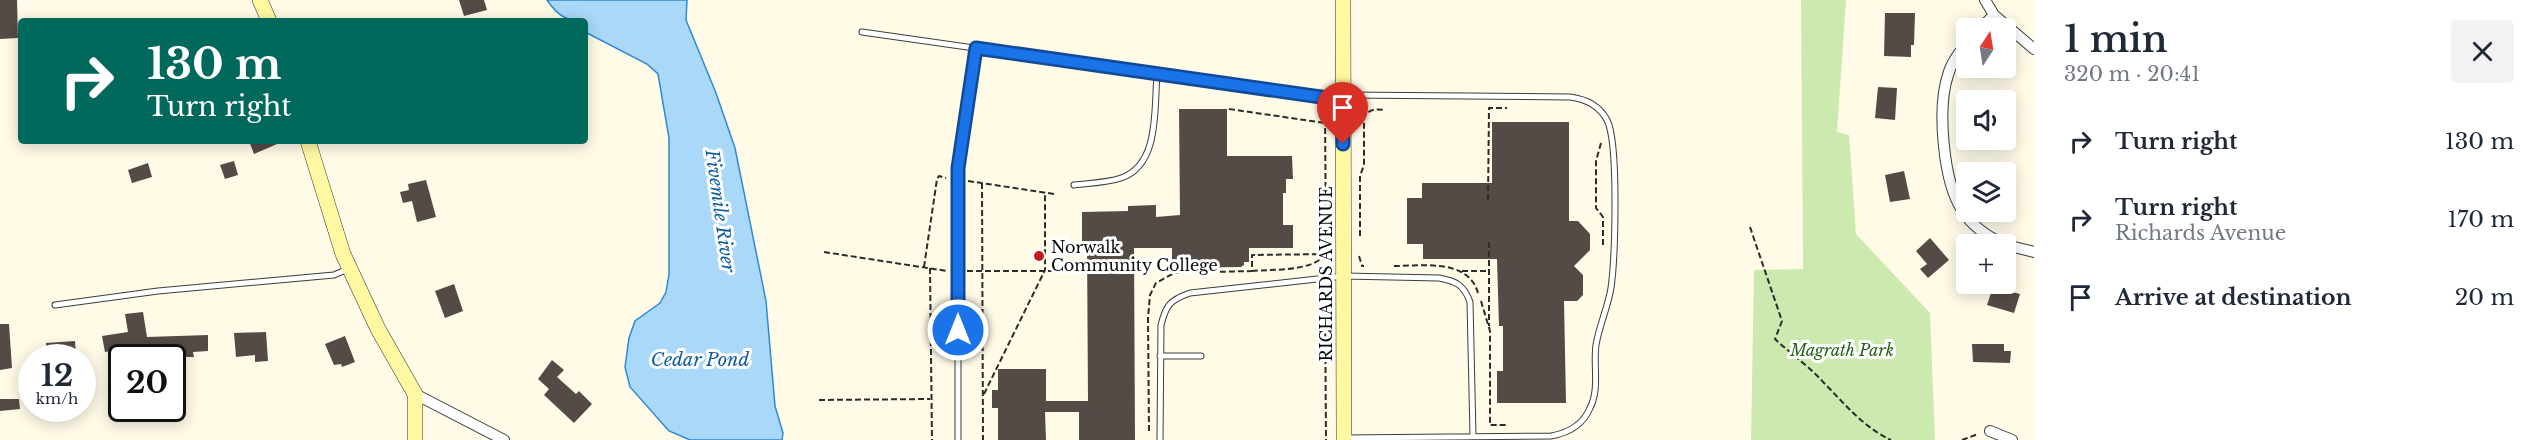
<!DOCTYPE html>
<html lang="en">
<head>
<meta charset="utf-8">
<style>
  :root { --surface:#fff; --page:#f2f2f3; --text:#1f2937; --muted:#747a83 }
  body { margin:0; font-family:"Libre Baskerville",serif; background:var(--page); color:var(--text); height:100vh; display:flex; flex-direction:column; font-size:22px; white-space:nowrap }
  * { box-sizing:border-box; margin:0 }
  p { font-size:20px; color:var(--muted) }
  .icon { flex:none; width:33px; height:33px; fill:none; stroke:currentColor; stroke-width:2; stroke-linecap:round; stroke-linejoin:round }
  .map { position:relative; flex:1; overflow:hidden }
  .drawer { display:flex; flex-direction:column; background:var(--surface); width:510px }
  .drawer>* { flex:none }
  .top-card { position:absolute; left:18px; top:18px; width:570px; height:126px; border-radius:6px; box-shadow:0 3px 15px #0003; background:#00695c; color:#fff; overflow:hidden }
  .needle { width:39px; rotate:12deg }
  .buttons { position:absolute; left:1956px; top:18px; display:grid; gap:12px }
  .buttons a { display:grid; place-items:center; width:60px; height:60px; border-radius:6px; background:var(--surface); box-shadow:0 3px 15px #0003; font-size:30px }
  .speed { position:absolute; left:18px; top:344px; display:flex; gap:12px; font-size:30px; font-weight:700; text-align:center }
  .speed>* { display:grid; place-content:center; width:78px; height:78px; border-radius:50%; background:var(--surface); box-shadow:0 3px 15px #0003; line-height:1 }
  .speed small { font-size:15px; font-weight:400 }
  .speed .limit { border:3px solid #111; border-radius:9px; background:#fff; color:#111 }
  .pin { position:absolute; display:grid; place-items:center; width:51px; height:51px; color:#fff; margin:-62px -26px; border-radius:50% 50% 50% 0; rotate:-45deg; box-shadow:0 0 6px #0007 }
  .pin .icon { rotate:45deg }
  .me { position:absolute; width:66px; margin:-33px; rotate:0deg; stroke-linejoin:round; filter:drop-shadow(0 0 4px #0008) }
  .turn { display:flex; align-items:center; gap:21px; height:126px; padding:0 30px; font-size:27px }
  .turn .icon { width:78px; height:78px; stroke-width:2.5 }
  .turn b { display:block; font-size:42px; line-height:51px }
  .round { display:grid; place-items:center; flex:none; width:63px; height:63px; border-radius:6px; background:var(--page) }
  .headline { display:flex; align-items:center; justify-content:space-between; height:102px; padding:0 30px }
  h1 { font-size:36px; font-weight:600; line-height:45px }
  ul { padding:0; list-style:none }
  li { display:flex; align-items:center; gap:18px; height:78px; padding:0 30px }
  li div { flex:1 }
  li b { display:block; font-size:22px }
  li em { font-style:normal }
  main { display:flex; flex:1; min-height:0 }
  .map>svg:first-child { display:block }
  .green { fill:#cceaaf }
  .water { fill:#a9d8f9; stroke:#2c8bd4; stroke-width:1.5 }
  .building { fill:#534b46 }
  .lines { fill:none; stroke-linecap:round; stroke-linejoin:round }
  .lane-casing { stroke:#3d3d3d; stroke-width:7 }
  .street-casing { stroke:#3d3d3d; stroke-width:12 }
  .secondary-casing { stroke:#2c2c2c; stroke-width:16 }
  .path { stroke:#2c2c2c; stroke-width:2; stroke-dasharray:6 3; stroke-linecap:butt }
  .lane { stroke:#fff; stroke-width:5 }
  .street { stroke:#fff; stroke-width:10 }
  .secondary { stroke:#fff8a2; stroke-width:15 }
  .route-casing { stroke:#114b97; stroke-width:15 }
  .route { stroke:#1a73e8; stroke-width:10 }
  .poi-dot { fill:#bf1c1e; stroke:#fff; stroke-width:2 }
  .labels { text-anchor:middle; stroke-width:6; stroke-linejoin:round; paint-order:stroke }
  .poi-label { font-size:16px; fill:#0a0a0a; stroke:#fff; text-anchor:start }
  .street-label { font-size:16px; fill:#0a0a0a; stroke:#fff }
  .park-label { font-size:16px; font-style:italic; fill:#256318; stroke:#fff }
  .water-label { font-size:18px; font-style:italic; fill:#0f5ba0; stroke:#fff }
</style>
</head>
<body>
<main>
<div class="map">
<svg width="2034" height="440" viewBox="0 0 2034 440">
  <rect width="100%" height="100%" fill="#fffbe7"/>
  <!-- green -->
  <path class="green" d="M 1801,0 L 1846,0 L 1837,132 L 1849,135 L 1856,234 L 1930,313 L 1935,440 L 1751,440 L 1754,270 L 1803,269 Z"/>
  <!-- water -->
  <path class="water" d="M 547,0 L 687,0 L 686,20 L 716,93 L 735,148 L 766,301 L 775,406 L 783,433 L 782,440 L 690,440 L 669,431 L 630,387 L 625,367 L 629,338 L 635,321 L 660,303 L 666,292 L 669,274 L 669,138 L 658,74 L 647,64 L 585,32 L 585,21 C 566,21 558,16 547,0 Z"/>
  <!-- building -->
  <path class="building" d="M 0,0 L 17,0 L 18,38 L 0,39 Z
    M 459,0 L 484,0 L 487,10 L 464,16 Z
    M 1885,13 L 1915,13 L 1914,45 L 1911,45 L 1911,57 L 1884,56 Z
    M 1878,87 L 1897,88 L 1895,120 L 1875,118 Z
    M 1179,109 L 1227,109 L 1227,156 L 1292,156 L 1293,179 L 1286,179 L 1286,193 L 1283,193 L 1283,225 L 1293,225 L 1293,248 L 1249,248 L 1249,262 L 1244,262 L 1244,265 L 1241,267 L 1172,268 L 1172,248 L 1134,248 L 1135,440 L 1079,440 L 1079,412 L 1045,412 L 1046,440 L 998,440 L 998,408 L 992,408 L 992,390 L 998,390 L 998,369 L 1046,369 L 1046,401 L 1088,401 L 1087,244 L 1082,244 L 1082,212 L 1128,211 L 1128,206 L 1156,205 L 1156,217 L 1180,215 Z
    M 1492,122 L 1569,122 L 1569,221 L 1578,221 L 1590,234 L 1590,250 L 1574,266 L 1583,275 L 1583,295 L 1577,301 L 1564,301 L 1566,403 L 1497,403 L 1497,371 L 1503,371 L 1503,326 L 1499,326 L 1497,259 L 1423,259 L 1423,244 L 1407,244 L 1407,198 L 1422,198 L 1422,183 L 1492,183 Z
    M 249,141 L 284,141 L 254,154 Z
    M 234,161 L 238,175 L 225,179 L 220,165 Z
    M 148,163 L 152,177 L 132,183 L 128,170 Z
    M 1904,171 L 1910,199 L 1890,202 L 1885,175 Z
    M 426,180 L 436,217 L 417,222 L 412,201 L 403,203 L 400,192 L 409,190 L 408,184 Z
    M 1930,238 L 1949,260 L 1928,278 L 1920,269 L 1927,264 L 1916,251 Z
    M 454,284 L 463,311 L 445,318 L 435,291 Z
    M 1993,287 L 2020,294 L 2014,313 L 1987,305 Z
    M 143,312 L 147,337 L 208,335 L 208,351 L 193,352 L 194,357 L 164,357 L 164,351 L 131,356 L 120,356 L 117,350 L 105,352 L 102,336 L 128,332 L 125,314 Z
    M 0,324 L 9,324 L 12,368 L 0,370 Z
    M 266,332 L 268,361 L 255,362 L 255,355 L 236,357 L 234,333 Z
    M 345,336 L 355,362 L 342,367 L 341,364 L 334,365 L 325,344 Z
    M 75,341 L 76,357 L 47,357 L 46,343 Z
    M 1972,344 L 2004,344 L 2004,351 L 2011,351 L 2010,363 L 1973,362 Z
    M 552,360 L 564,370 L 557,377 L 576,394 L 579,391 L 592,404 L 574,423 L 544,395 L 549,389 L 538,379 Z
    M 0,399 L 19,399 L 20,409 L 0,411 Z"/>
  <g class="lines">
    <defs>
      <path id="lane" d="M 862,32 L 1340,100
        M 1345,95 L 1570,97 C 1586,99 1599,105 1607,120 C 1619,143 1615,259 1611,288 C 1608,307 1599,326 1596,345 C 1593,366 1600,388 1590,408 C 1583,425 1568,433 1551,436 L 1345,438
        M 1074,185 C 1090,183 1106,183 1121,178 C 1160,165 1154,108 1157,75
        M 55,305 L 158,291 L 334,275 L 348,269
        M 1160,356 L 1201,356
        M 958,440 L 958,169 L 976,48
        M 1160,440 L 1161,325 C 1166,305 1170,300 1190,293 L 1344,276 L 1439,278 C 1456,281 1464,285 1470,302 L 1473,436"/>
      <path id="street" d="M 1985,0 L 1994,15 L 2034,49
        M 1981,28 L 1994,15
        M 1966,44 C 1959,53 1951,63 1948,75 C 1937,108 1943,181 1962,210 C 1972,226 1988,237 2004,244
        M 2006,245 L 2034,252
        M 415,394 L 504,440
        M 1990,431 L 2012,440"/>
      <path id="secondary" d="M 260,0 L 269,21
        M 1343,0 L 1344,440
        M 308,141 L 343,254 L 378,329 L 415,394 L 415,440"/>
    </defs>
    <!-- lane casing -->
    <use href="#lane" class="lane-casing"/>
    <!-- street casing -->
    <use href="#street" class="street-casing"/>
    <!-- secondary casing -->
    <use href="#secondary" class="secondary-casing"/>
    <!-- path -->
    <path class="path" d="M 1229,109 L 1325,123
      M 1601,143 L 1596,161 L 1596,208 L 1603,217 L 1603,246
      M 968,181 L 1054,194
      M 982,183 L 983,440
      M 1488,200 L 1489,108 L 1507,108
      M 1750,227 L 1782,321 L 1775,339 C 1791,354 1810,367 1824,383 C 1845,404 1863,427 1891,440
      M 1360,236 L 1360,176 L 1364,165 L 1364,118 C 1369,108 1376,109 1385,110
      M 1489,242 L 1489,326
      M 824,252 L 947,271
      M 1359,256 L 1362,266 L 1364,266
      M 1394,266 C 1422,266 1468,258 1478,293
      M 924,267 L 937,179 L 939,176 L 946,178
      M 930,268 L 932,440
      M 967,271 L 1087,271
      M 1252,271 C 1274,269 1312,272 1326,254 L 1325,107
      M 1462,271 L 1489,271
      M 1325,295 L 1326,440
      M 1481,301 L 1490,331 L 1490,425 L 1506,425
      M 984,394 L 1045,270 L 1045,192
      M 819,400 L 930,399
      M 1149,431 L 1148,318 L 1150,295 L 1156,283 L 1174,273 L 1252,271 L 1252,255 L 1330,254
      M 1962,440 L 1978,434"/>
    <!-- lane -->
    <use href="#lane" class="lane"/>
    <!-- street -->
    <use href="#street" class="street"/>
    <!-- secondary -->
    <use href="#secondary" class="secondary"/>
  </g>
  <g class="lines">
    <defs>
      <path id="route" d="M 958,330 L 958,168 L 976,48 L 1342,100 L 1343,144"/>
    </defs>
    <!-- route casing -->
    <use href="#route" class="route-casing"/>
    <!-- route -->
    <use href="#route" class="route"/>
  </g>
  <!-- markers -->
  <circle class="poi-dot" cx="1039" cy="256" r="6"/>
  <g class="labels">
    <!-- poi labels -->
    <g class="poi-label">
      <text x="1051" y="253">Norwalk<tspan x="1051" dy="18">Community College</tspan></text>
    </g>
    <!-- street labels -->
    <g class="street-label">
      <text transform="translate(1326 274) rotate(-90)" y="6">RICHARDS AVENUE</text>
    </g>
    <!-- park labels -->
    <g class="park-label">
      <text x="1842" y="356">Magrath Park</text>
    </g>
    <!-- water labels -->
    <g class="water-label">
      <text transform="translate(720 211) rotate(82)" y="6">Fivemile River</text>
      <text x="700" y="366">Cedar Pond</text>
    </g>
  </g>
</svg>
<div class="buttons">
<a><svg class="needle" viewBox="-14 -14 28 28"><path d="M0-13l5 13h-10z" fill="#e53935"/><path d="M0 13l5-13h-10z" fill="#747a83"/></svg></a>
<a><svg class="icon" aria-label="sound" viewBox="0 0 24 24"><path d="M4 9h4l5-4v14l-5-4H4zM17 9q2 3 0 6"/></svg></a>
<a><svg class="icon" aria-label="layers" viewBox="0 0 24 24"><path d="M12 4l9 5-9 5-9-5zM3 14l9 5 9-5"/></svg></a>
<a>+</a>
</div>
<div class="speed"><div>12<small>km/h</small></div><div class="limit">20</div></div>
<div class="pin" style="left:1343px;top:144px;background:#d93025"><svg class="icon" aria-label="arrive" viewBox="0 0 24 24"><path d="M6 21V4h12l-3 4 3 4H6"/></svg></div>
<svg class="me" style="left:958px;top:330px" viewBox="-20 -20 40 40"><circle r="17" fill="#1a73e8" stroke="#fff" stroke-width="3"/><path d="M0-11L8 9 0 5-8 9z" fill="#fff"/></svg>
<div class="top-card">
<div class="turn"><svg class="icon" aria-label="right" viewBox="0 0 24 24"><path d="M7 20v-9h11M14 6l5 5-5 5"/></svg><div><b>130 m</b>Turn right</div></div>
</div>
</div>
<section class="drawer">
<div class="headline"><div><h1>1 min</h1><p>320 m · 20:41</p></div><a class="round"><svg class="icon" aria-label="close" viewBox="0 0 24 24"><path d="M6 6l12 12M18 6L6 18"/></svg></a></div>
<ul>
<li><svg class="icon" aria-label="right" viewBox="0 0 24 24"><path d="M7 20v-9h11M14 6l5 5-5 5"/></svg><div><b>Turn right</b></div><em>130 m</em></li>
<li><svg class="icon" aria-label="right" viewBox="0 0 24 24"><path d="M7 20v-9h11M14 6l5 5-5 5"/></svg><div><b>Turn right</b><p>Richards Avenue</p></div><em>170 m</em></li>
<li><svg class="icon" aria-label="arrive" viewBox="0 0 24 24"><path d="M6 21V4h12l-3 4 3 4H6"/></svg><div><b>Arrive at destination</b></div><em>20 m</em></li>
</ul>
</section>
</main>
</body>
</html>
